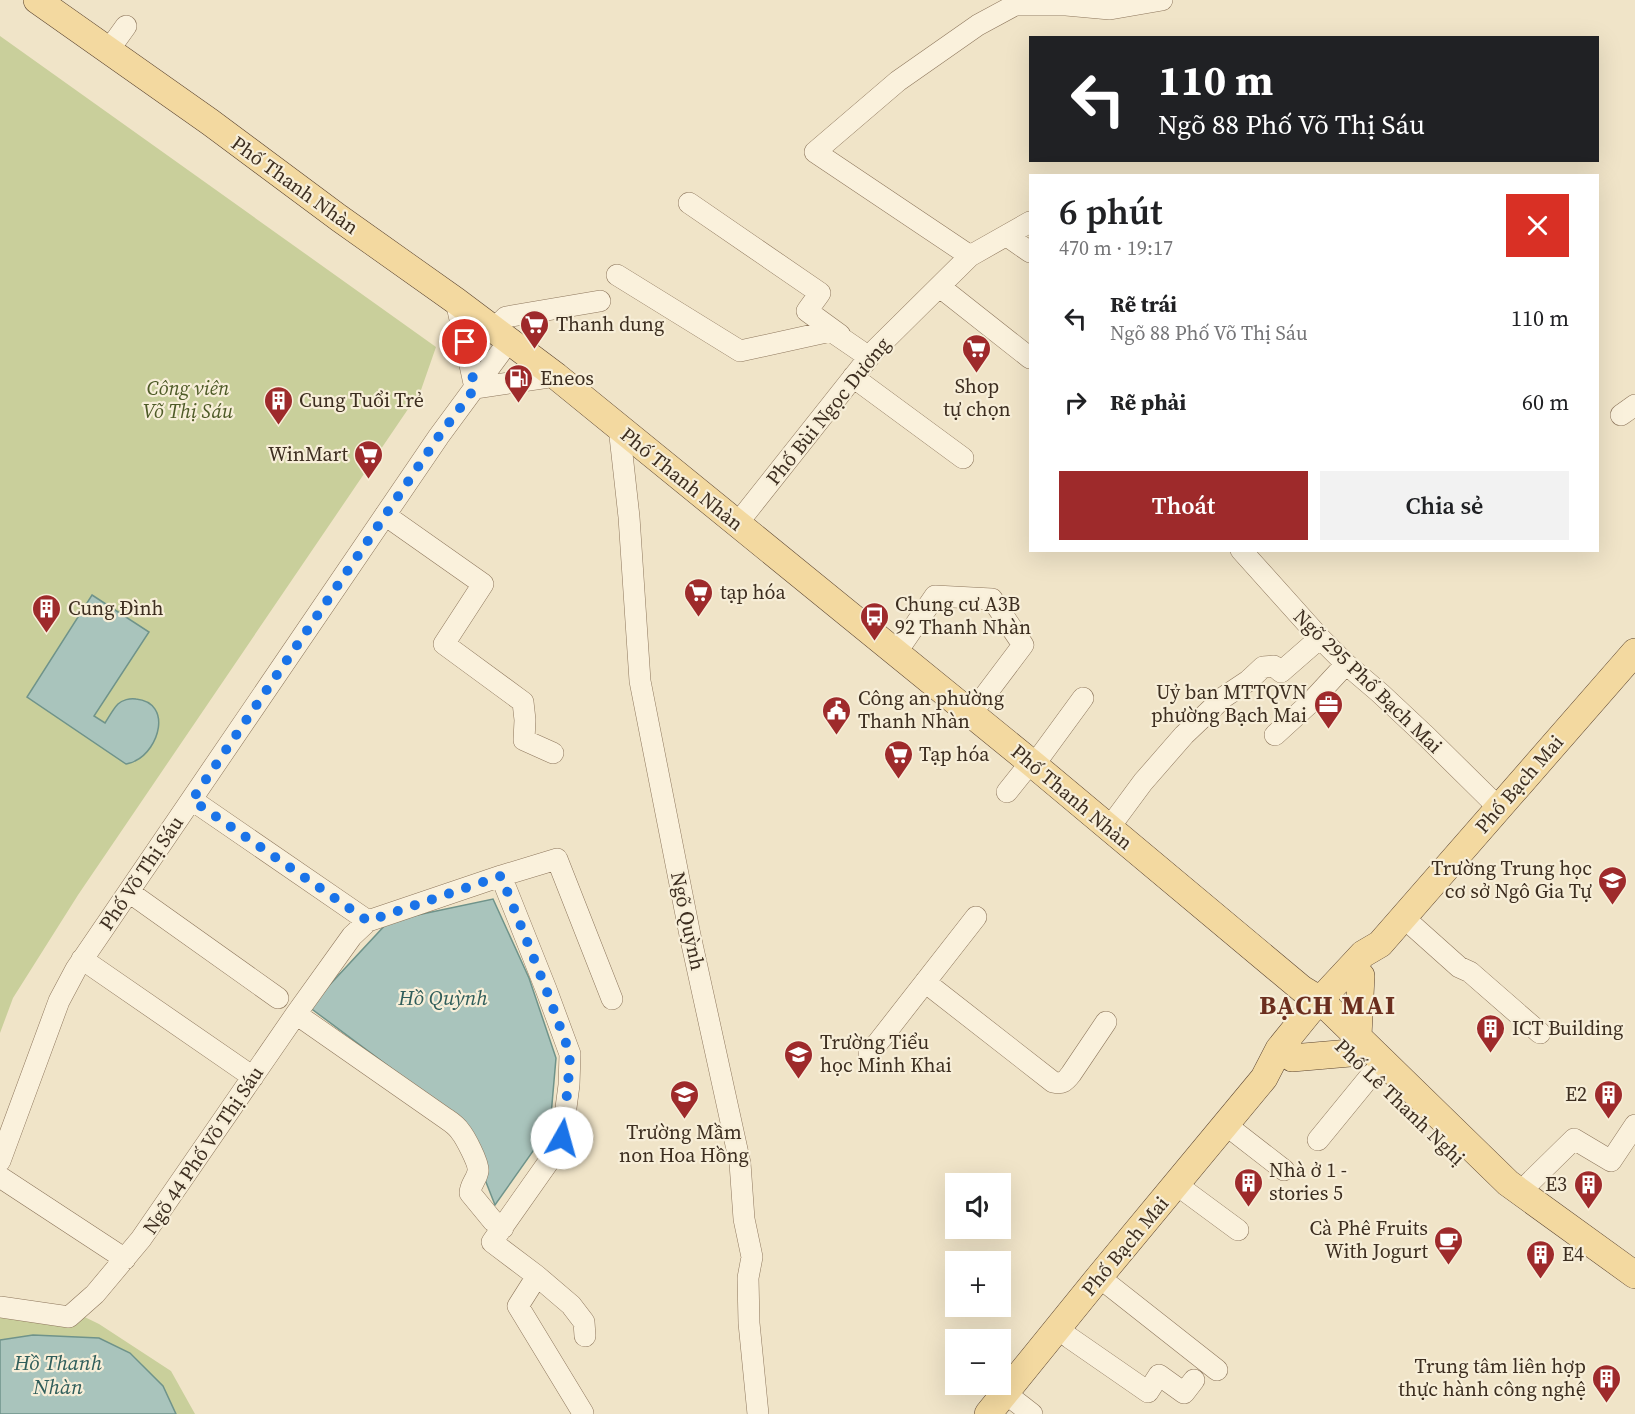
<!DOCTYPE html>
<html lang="vi">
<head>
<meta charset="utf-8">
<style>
  :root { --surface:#fff; --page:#f2f2f2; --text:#202124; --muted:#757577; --accent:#9e2a2b }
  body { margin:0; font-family:"Source Serif 4",serif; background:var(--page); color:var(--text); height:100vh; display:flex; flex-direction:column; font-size:22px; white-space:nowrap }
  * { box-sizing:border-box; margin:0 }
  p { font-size:20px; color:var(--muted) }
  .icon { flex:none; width:33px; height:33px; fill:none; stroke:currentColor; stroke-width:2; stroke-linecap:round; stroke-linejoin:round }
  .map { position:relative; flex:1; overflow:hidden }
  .sheet { position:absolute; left:1029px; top:174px; width:570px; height:378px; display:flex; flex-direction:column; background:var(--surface); border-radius:0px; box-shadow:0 6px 24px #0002 }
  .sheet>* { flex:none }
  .banner { position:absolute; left:1029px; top:36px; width:570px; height:126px; border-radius:0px; box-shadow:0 6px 24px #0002; background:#202124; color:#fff; overflow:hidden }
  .controls { position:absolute; left:945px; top:1173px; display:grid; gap:12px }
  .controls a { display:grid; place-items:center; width:66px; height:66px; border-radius:0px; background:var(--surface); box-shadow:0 6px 24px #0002; font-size:30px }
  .pin { position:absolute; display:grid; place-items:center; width:51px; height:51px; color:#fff; margin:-26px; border:3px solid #fff; border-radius:50%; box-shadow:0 2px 6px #0007 }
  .me { position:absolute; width:66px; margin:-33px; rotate:7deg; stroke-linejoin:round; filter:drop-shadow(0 0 4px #0008) }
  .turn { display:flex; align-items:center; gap:21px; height:126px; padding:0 30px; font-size:27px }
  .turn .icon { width:78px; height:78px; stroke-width:2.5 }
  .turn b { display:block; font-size:42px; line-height:51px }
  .round { display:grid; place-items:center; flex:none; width:63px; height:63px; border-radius:0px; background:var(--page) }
  .overview { display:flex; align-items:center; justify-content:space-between; height:102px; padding:0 30px }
  h1 { font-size:36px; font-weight:600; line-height:45px }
  .primary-button { display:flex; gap:12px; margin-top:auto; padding:12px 30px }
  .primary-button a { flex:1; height:69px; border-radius:0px; background:var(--accent); color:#fff; font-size:24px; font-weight:600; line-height:69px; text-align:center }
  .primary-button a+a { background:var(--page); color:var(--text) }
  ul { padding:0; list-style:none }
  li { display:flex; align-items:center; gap:18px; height:84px; padding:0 30px }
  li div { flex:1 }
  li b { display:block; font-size:22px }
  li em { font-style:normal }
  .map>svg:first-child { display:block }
  .green { fill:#c9cf9b }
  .water { fill:#a9c4bc; stroke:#6f938a; stroke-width:1.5 }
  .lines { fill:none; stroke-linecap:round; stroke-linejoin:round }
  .minor-casing { stroke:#8d765c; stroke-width:22 }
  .major-casing { stroke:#5b4430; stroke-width:28 }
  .minor { stroke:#faf1dc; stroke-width:21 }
  .major { stroke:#f3d9a0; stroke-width:27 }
  .route { stroke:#1a73e8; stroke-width:10; stroke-dasharray:0 18 }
  .labels { text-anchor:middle; stroke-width:4.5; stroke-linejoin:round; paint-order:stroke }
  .street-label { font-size:20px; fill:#3d2e20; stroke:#f7eed8 }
  .poi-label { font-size:20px; fill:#3d2e20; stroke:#f7eed8; text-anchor:start }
  .park-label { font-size:20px; font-style:italic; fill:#4d5a26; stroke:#f7eed8 }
  .water-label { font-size:21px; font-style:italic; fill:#2f5d5a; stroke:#f7eed8 }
  .district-label { font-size:26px; font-weight:bold; letter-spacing:1.5px; fill:#6b2e1e; stroke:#f7eed8 }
</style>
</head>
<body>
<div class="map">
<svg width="1635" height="1414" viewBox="0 0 1635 1414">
  <rect width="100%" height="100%" fill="#f0e4c8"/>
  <!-- green -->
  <path class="green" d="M 0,36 L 436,347 L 421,390 L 78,895 L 13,998 L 0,1033 Z
    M 64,1307 L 99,1324 L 171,1371 L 195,1414 L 0,1414 L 0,1315 Z"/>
  <!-- water -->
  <path class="water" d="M 92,595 L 149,632 L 94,716 L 105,723 C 109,717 113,709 118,704 C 122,700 130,698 136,699 C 173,703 159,750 135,761 C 132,763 129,763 126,764 L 27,697 Z
    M 493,899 L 529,978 L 556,1058 L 550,1127 L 495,1205 L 462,1121 L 309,1007 L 389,921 Z
    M 33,1335 L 99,1338 L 130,1353 L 163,1386 L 176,1414 L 0,1414 L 0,1340 Z"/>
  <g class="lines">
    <defs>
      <path id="minor" d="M 108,51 L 126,26
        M 689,203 L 820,293 L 807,311 L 840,335
        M 1007,236 L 1030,252
        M 970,256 L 815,152 L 898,81 L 978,25 L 1015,5 L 1066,5 L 1110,9 L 1162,0
        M 617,275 L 740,351 L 831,331 L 869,357
        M 940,287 L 1030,358
        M 456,301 L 475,388
        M 494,329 L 506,317 L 600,301
        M 853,377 L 963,458
        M 475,388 L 556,376
        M 1621,415 L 1635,405
        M 619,427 L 629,517 L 640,681 L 690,935 L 740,1163 L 744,1219 L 752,1257 L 748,1278 L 749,1323 L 758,1414
        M 385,515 L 483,584 L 444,644 L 523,702 L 525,720 L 524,740 L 553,753
        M 737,524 L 874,351 L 970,256 L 1030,222
        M 1241,550 L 1320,638 L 1346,664 L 1380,693 L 1427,737 L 1499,808
        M 896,653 L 935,596 L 992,599 L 1023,645 L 971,714
        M 1275,735 L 1310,703 L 1346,664
        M 1034,765 L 1083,698
        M 1007,792 L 1031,762
        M 192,800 L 368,921
        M 1109,828 L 1143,782 L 1184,735 L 1224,697 L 1248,681 L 1263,667 L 1274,666 L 1281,672 L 1320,638
        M 501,876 L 557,859 L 612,999
        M 129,892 L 278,998
        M 1403,917 L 1459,967 L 1470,972 L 1540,1033
        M 82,959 L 253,1077
        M 925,982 L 1053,1082 C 1062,1084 1065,1082 1071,1074 L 1106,1022
        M 296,1014 L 445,1118 C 451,1122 456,1125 460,1131 C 465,1137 479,1163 478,1171 C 477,1179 470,1185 470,1193 L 493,1221 L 503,1228
        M 869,1054 L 976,917
        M 1226,1125 L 1284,1170
        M 1318,1140 L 1372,1074
        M 0,1161 L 59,1001 L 76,969 L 439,436 L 509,341
        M 0,1177 L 125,1259
        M 1177,1185 L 1238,1230
        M 1520,1192 L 1574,1139 L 1611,1161 L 1635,1125
        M 537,1276 L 518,1306 L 583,1413 L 582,1414
        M 1099,1277 L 1217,1370
        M 0,1307 L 69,1317 L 95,1294 L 141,1239 L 296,1014 L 352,936 L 368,921 L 501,876 L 546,989 L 570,1054 L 569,1085 L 562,1138 L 547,1164 L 492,1242 L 537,1276 L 571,1305 L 584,1322 L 585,1336
        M 1058,1328 L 1070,1338 L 1148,1392 L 1159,1375 L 1184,1393 L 1194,1380
        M 1005,1393 L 1032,1414"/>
      <path id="major" d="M 37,0 L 210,122 L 339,218 L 456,301 L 556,376 L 1034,765 L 1302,989 L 1320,1000 L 1508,1183 L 1635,1275
        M 1358,1036 L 1361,976
        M 1292,1058 L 1350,1053
        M 988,1414 L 1099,1277 L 1264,1078 L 1279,1049 L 1309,1012 L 1363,954 L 1380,944 L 1635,652"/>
    </defs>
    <!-- minor casing -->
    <use href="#minor" class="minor-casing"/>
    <!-- major casing -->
    <use href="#major" class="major-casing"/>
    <!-- minor -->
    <use href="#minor" class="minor"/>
    <!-- major -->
    <use href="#major" class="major"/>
  </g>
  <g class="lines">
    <!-- route -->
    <path class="route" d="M 465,342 L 475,388 L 439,436 L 192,800 L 368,921 L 501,876 L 546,989 L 570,1054 L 568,1085 L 562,1138"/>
  </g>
  <!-- icons -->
  <defs>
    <symbol id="supermarket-pin" viewBox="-11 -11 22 30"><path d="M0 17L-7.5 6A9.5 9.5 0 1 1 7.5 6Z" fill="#9e2a2b" stroke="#f7eed8"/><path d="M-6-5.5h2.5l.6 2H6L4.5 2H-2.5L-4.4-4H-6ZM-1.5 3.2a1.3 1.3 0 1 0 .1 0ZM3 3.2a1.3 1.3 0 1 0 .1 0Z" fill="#fff"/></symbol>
    <symbol id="fuel-pin" viewBox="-11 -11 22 30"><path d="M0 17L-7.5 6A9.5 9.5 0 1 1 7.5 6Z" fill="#9e2a2b" stroke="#f7eed8"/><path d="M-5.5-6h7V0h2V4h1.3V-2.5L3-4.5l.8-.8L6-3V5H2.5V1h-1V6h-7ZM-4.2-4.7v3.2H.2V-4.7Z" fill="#fff"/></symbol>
    <symbol id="building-pin" viewBox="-11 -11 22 30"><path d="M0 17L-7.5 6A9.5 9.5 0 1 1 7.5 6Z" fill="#9e2a2b" stroke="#f7eed8"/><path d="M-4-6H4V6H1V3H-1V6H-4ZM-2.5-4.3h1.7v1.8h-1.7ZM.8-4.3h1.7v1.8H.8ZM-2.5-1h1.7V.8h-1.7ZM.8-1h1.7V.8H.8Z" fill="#fff"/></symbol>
    <symbol id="bus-pin" viewBox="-11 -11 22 30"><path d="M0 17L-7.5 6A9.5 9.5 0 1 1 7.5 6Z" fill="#9e2a2b" stroke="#f7eed8"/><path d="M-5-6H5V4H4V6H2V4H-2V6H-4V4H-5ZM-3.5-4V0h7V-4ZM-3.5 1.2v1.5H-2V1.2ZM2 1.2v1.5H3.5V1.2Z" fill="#fff"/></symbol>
    <symbol id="office-pin" viewBox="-11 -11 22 30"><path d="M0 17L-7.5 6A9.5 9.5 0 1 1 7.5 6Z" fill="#9e2a2b" stroke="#f7eed8"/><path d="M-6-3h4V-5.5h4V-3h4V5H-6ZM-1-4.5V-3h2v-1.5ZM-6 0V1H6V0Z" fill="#fff"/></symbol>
    <symbol id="civic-pin" viewBox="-11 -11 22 30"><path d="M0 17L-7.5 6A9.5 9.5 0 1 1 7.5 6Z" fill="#9e2a2b" stroke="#f7eed8"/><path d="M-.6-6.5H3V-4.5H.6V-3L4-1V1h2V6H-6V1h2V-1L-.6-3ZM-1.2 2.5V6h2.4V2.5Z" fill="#fff"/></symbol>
    <symbol id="school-pin" viewBox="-11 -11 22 30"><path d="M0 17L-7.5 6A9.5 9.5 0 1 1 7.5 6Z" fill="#9e2a2b" stroke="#f7eed8"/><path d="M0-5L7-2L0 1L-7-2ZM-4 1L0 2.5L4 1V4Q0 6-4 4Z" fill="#fff"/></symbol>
    <symbol id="cafe-pin" viewBox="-11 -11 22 30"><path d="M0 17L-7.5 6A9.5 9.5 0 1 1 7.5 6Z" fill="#9e2a2b" stroke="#f7eed8"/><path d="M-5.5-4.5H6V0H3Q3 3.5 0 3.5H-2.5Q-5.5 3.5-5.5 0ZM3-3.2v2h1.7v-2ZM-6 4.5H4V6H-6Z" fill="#fff"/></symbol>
  </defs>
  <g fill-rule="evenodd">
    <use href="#supermarket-pin" x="518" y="308" width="33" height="45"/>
    <use href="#supermarket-pin" x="960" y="332" width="33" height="45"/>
    <use href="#fuel-pin" x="502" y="362" width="33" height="45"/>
    <use href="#building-pin" x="262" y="384" width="33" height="45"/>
    <use href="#supermarket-pin" x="352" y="438" width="33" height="45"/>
    <use href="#supermarket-pin" x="682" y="576" width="33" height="45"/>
    <use href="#building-pin" x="30" y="592" width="33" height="45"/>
    <use href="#bus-pin" x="858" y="600" width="33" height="45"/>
    <use href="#office-pin" x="1312" y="688" width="33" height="45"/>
    <use href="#civic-pin" x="820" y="694" width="33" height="45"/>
    <use href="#supermarket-pin" x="882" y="738" width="33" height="45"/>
    <use href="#school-pin" x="1596" y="864" width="33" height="45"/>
    <use href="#building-pin" x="1474" y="1012" width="33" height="45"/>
    <use href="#school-pin" x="782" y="1038" width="33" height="45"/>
    <use href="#school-pin" x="668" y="1078" width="33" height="45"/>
    <use href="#building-pin" x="1592" y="1078" width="33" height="45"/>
    <use href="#building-pin" x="1232" y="1166" width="33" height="45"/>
    <use href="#building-pin" x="1572" y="1168" width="33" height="45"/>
    <use href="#cafe-pin" x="1432" y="1224" width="33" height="45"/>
    <use href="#building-pin" x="1524" y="1238" width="33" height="45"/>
    <use href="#building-pin" x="1590" y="1362" width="33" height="45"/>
  </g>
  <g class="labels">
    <!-- street labels -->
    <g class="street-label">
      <text transform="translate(295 185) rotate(36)" y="7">Phố Thanh Nhàn</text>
      <text transform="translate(828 411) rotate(-51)" y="7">Phố Bùi Ngọc Dương</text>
      <text transform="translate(682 479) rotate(39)" y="7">Phố Thanh Nhàn</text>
      <text transform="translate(1368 681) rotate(44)" y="7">Ngõ 295 Phố Bạch Mai</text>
      <text transform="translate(1519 784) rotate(-49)" y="7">Phố Bạch Mai</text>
      <text transform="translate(1072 797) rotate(40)" y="7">Phố Thanh Nhàn</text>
      <text transform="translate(141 873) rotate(-56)" y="7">Phố Võ Thị Sáu</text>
      <text transform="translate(688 921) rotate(78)" y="7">Ngõ Quỳnh</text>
      <text transform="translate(1400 1102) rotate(44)" y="7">Phố Lê Thanh Nghị</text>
      <text transform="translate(203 1150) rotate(-56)" y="7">Ngõ 44 Phố Võ Thị Sáu</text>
      <text transform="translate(1125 1246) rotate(-50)" y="7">Phố Bạch Mai</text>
    </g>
    <!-- poi labels -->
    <g class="poi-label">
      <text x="556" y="331">Thanh dung</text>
      <text x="540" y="385">Eneos</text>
      <text x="977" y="393" text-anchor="middle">Shop<tspan x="977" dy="23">tự chọn</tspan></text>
      <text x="299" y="407">Cung Tuổi Trẻ</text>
      <text x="348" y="461" text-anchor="end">WinMart</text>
      <text x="720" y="599">tạp hóa</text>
      <text x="895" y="611">Chung cư A3B<tspan x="895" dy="23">92 Thanh Nhàn</tspan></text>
      <text x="68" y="615">Cung Đình</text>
      <text x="1307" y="699" text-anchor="end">Uỷ ban MTTQVN<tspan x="1307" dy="23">phường Bạch Mai</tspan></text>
      <text x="858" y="705">Công an phường<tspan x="858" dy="23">Thanh Nhàn</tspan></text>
      <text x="919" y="761">Tạp hóa</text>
      <text x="1592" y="875" text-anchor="end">Trường Trung học<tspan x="1592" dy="23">cơ sở Ngô Gia Tự</tspan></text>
      <text x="1512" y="1035">ICT Building</text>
      <text x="820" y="1049">Trường Tiểu<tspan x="820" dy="23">học Minh Khai</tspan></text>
      <text x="1587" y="1101" text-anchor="end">E2</text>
      <text x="684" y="1139" text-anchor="middle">Trường Mầm<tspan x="684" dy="23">non Hoa Hồng</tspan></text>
      <text x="1269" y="1177">Nhà ở 1 -<tspan x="1269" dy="23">stories 5</tspan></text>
      <text x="1567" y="1191" text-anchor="end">E3</text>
      <text x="1428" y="1235" text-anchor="end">Cà Phê Fruits<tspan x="1428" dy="23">With Jogurt</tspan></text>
      <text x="1562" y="1261">E4</text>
      <text x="1586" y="1373" text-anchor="end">Trung tâm liên hợp<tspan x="1586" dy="23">thực hành công nghệ</tspan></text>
    </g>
    <!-- park labels -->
    <g class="park-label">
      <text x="188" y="395">Công viên<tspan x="188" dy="23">Võ Thị Sáu</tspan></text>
    </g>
    <!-- water labels -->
    <g class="water-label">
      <text x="443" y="1005">Hồ Quỳnh</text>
      <text x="58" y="1370">Hồ Thanh<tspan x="58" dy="24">Nhàn</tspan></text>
    </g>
    <!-- district labels -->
    <g class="district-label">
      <text x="1328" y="1014">BẠCH MAI</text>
    </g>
  </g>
</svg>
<div class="controls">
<a><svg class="icon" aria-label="sound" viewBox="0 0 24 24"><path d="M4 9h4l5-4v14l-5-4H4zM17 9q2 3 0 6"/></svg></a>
<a>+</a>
<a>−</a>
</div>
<div class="pin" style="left:465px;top:342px;background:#d93025"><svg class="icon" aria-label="arrive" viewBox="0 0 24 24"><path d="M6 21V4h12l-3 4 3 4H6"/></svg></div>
<svg class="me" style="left:562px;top:1138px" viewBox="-20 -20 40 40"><circle r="19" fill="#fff"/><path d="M0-13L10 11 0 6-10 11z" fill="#1a73e8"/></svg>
<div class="banner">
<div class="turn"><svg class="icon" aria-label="left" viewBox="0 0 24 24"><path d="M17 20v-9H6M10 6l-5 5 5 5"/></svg><div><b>110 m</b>Ngõ 88 Phố Võ Thị Sáu</div></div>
</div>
<section class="sheet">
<div class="overview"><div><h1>6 phút</h1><p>470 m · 19:17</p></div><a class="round" style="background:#d93025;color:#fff"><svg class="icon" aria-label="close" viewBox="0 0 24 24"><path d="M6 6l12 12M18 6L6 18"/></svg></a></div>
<ul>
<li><svg class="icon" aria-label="left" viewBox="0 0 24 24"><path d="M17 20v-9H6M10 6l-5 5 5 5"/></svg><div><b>Rẽ trái</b><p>Ngõ 88 Phố Võ Thị Sáu</p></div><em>110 m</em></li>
<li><svg class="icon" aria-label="right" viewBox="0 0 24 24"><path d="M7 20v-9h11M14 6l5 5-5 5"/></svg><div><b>Rẽ phải</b></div><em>60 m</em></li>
</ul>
<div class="primary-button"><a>Thoát</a><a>Chia sẻ</a></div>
</section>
</div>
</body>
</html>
